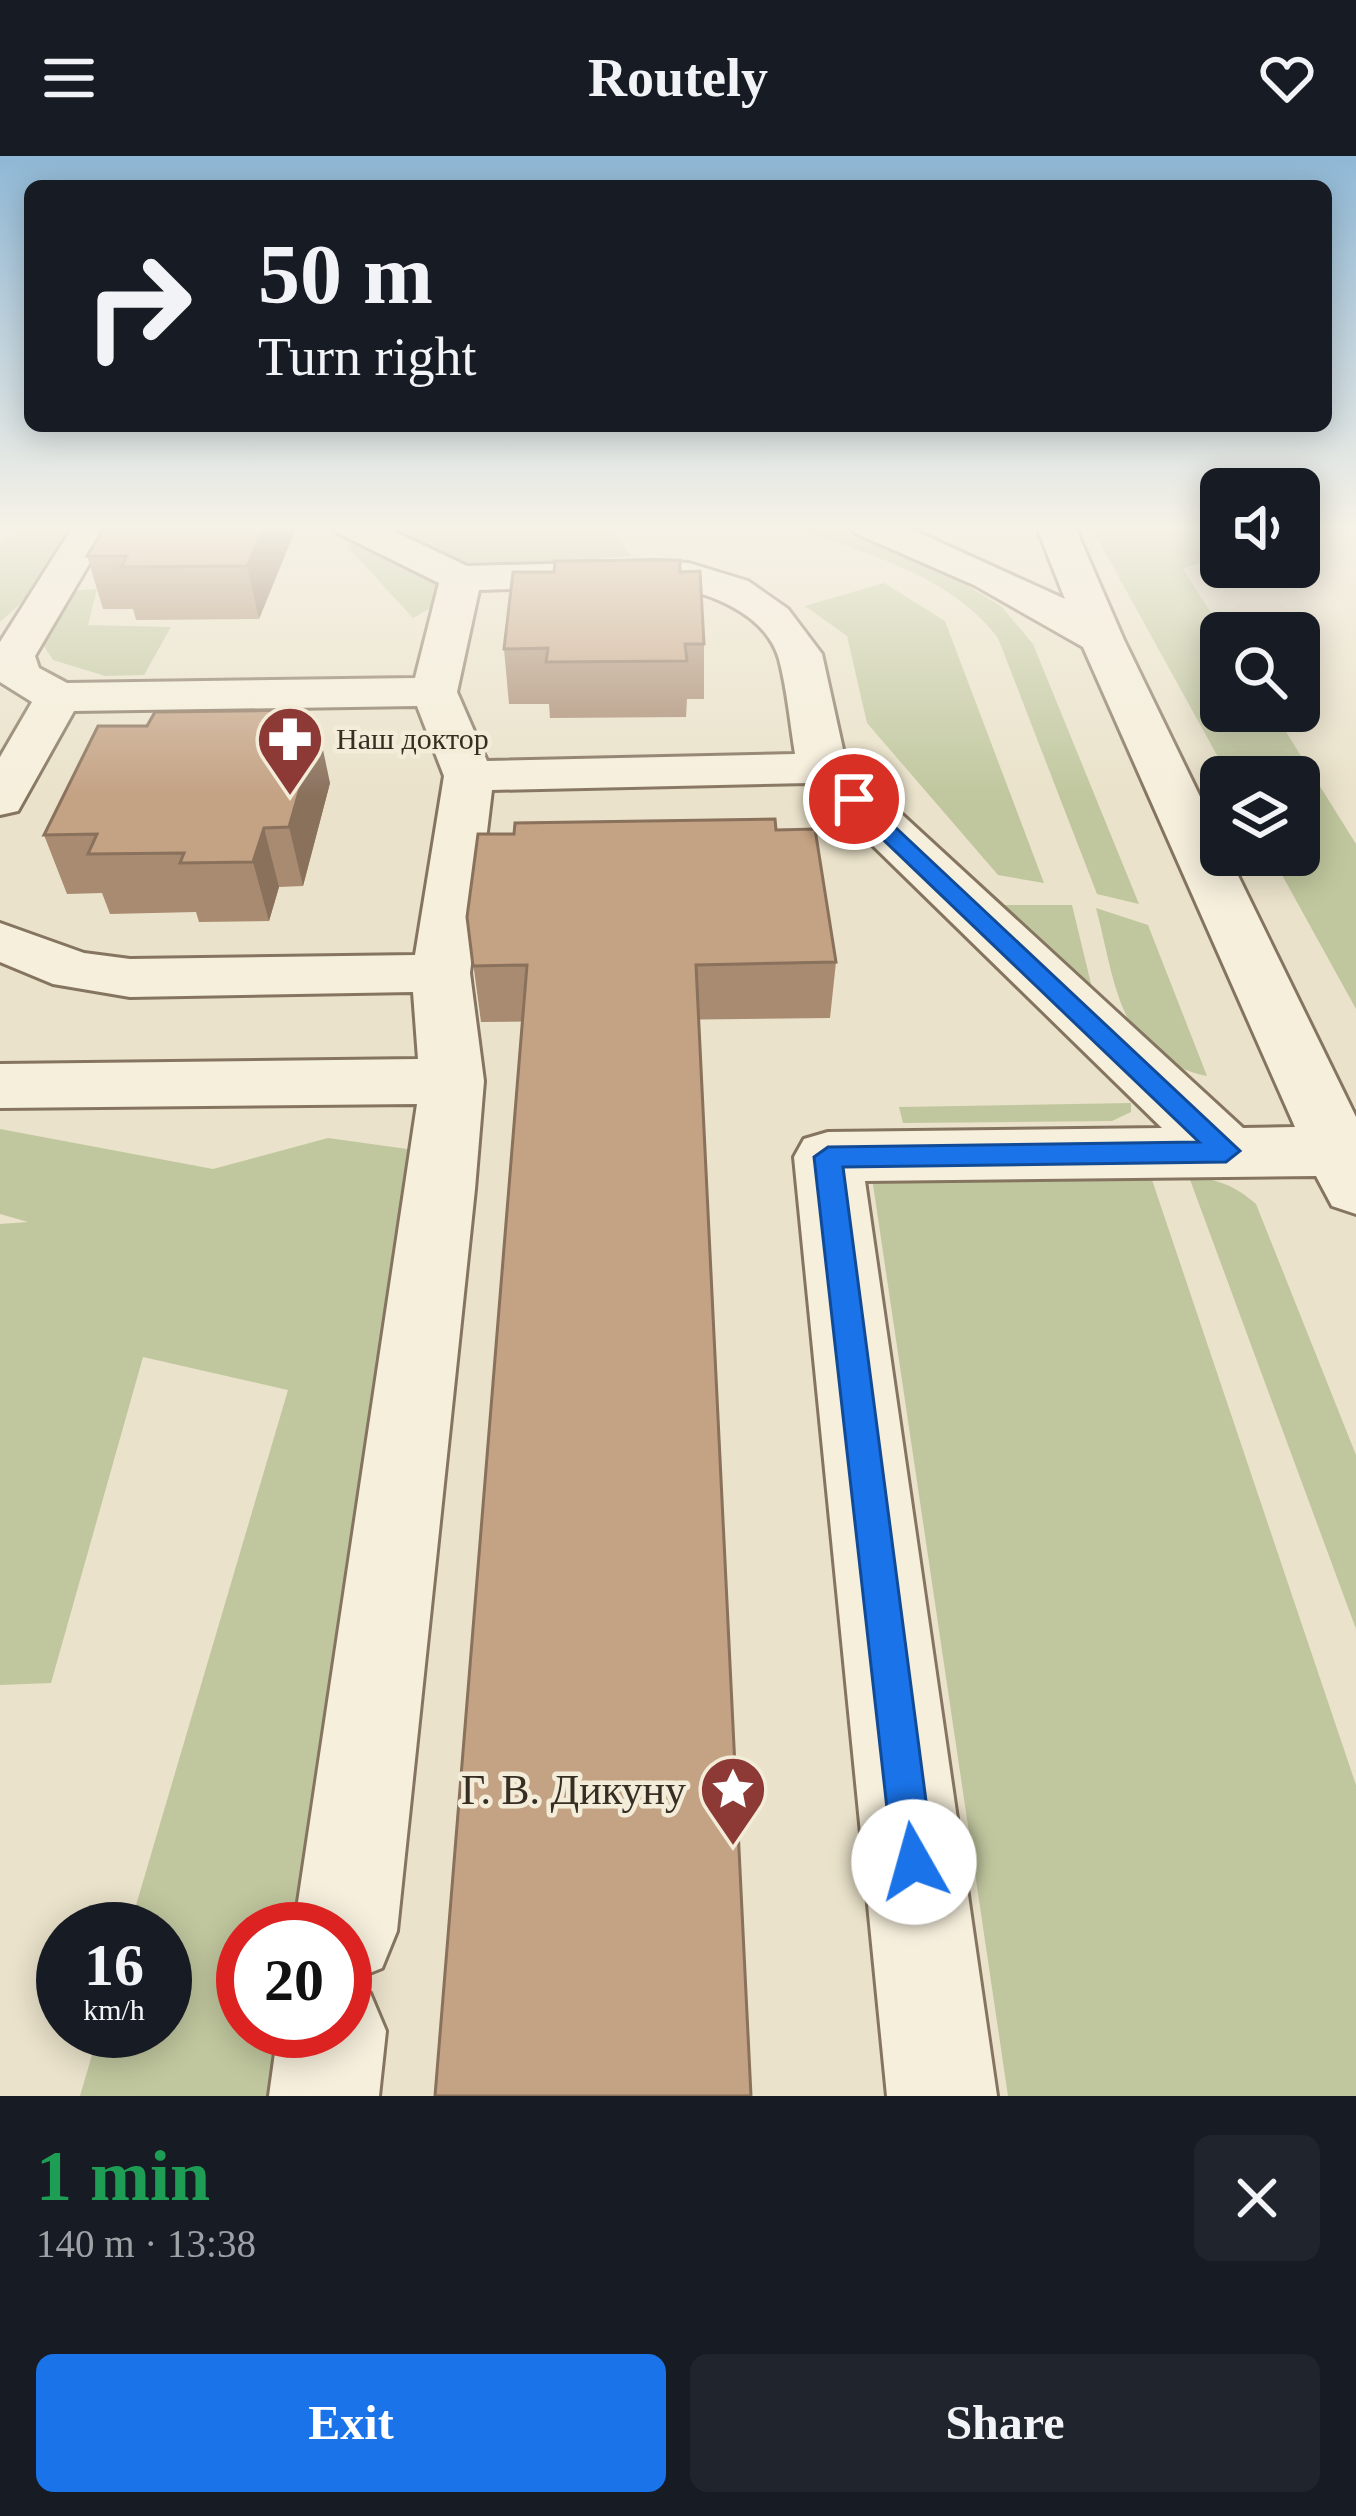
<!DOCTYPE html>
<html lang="en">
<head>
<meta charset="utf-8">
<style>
  :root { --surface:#171b24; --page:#20242c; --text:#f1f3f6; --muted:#9ea1a6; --accent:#1a73e8 }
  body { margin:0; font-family:"Times New Roman",serif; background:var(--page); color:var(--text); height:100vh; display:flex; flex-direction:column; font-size:45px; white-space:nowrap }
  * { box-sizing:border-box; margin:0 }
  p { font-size:39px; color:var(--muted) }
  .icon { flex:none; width:66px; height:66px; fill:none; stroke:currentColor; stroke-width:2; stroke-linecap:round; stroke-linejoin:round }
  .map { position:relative; height:1940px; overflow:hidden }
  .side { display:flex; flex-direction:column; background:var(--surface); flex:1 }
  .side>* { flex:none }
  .top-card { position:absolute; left:24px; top:24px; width:1308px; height:252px; border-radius:18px; box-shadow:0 6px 30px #0003; background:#171b24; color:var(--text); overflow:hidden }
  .controls { position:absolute; left:1200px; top:312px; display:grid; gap:24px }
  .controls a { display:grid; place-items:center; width:120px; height:120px; border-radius:18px; background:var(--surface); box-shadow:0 6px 30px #0003; font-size:60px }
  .speed { position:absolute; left:36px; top:1746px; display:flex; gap:24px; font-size:60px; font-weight:700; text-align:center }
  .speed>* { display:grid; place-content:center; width:156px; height:156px; border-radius:50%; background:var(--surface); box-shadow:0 6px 30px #0003; line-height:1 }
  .speed small { font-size:30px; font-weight:400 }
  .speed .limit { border:18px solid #d22; background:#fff; color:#111 }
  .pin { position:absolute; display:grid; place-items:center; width:102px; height:102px; color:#fff; margin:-51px; border:6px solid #fff; border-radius:50%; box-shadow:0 3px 12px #0007 }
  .me { position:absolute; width:132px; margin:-66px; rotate:353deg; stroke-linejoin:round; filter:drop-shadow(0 0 9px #0008) }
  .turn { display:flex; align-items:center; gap:42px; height:252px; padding:0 36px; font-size:54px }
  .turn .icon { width:156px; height:156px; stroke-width:2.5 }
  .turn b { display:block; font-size:84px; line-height:102px }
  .round { display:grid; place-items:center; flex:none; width:126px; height:126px; border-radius:18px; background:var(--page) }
  .summary { display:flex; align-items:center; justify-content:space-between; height:204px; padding:0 36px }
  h1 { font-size:72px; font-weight:700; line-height:90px; color:#1e9e55 }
  .action { display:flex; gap:24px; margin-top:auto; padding:24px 36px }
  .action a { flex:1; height:138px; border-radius:18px; background:var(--accent); color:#fff; font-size:48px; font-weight:700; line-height:138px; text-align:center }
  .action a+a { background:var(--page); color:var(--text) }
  header { display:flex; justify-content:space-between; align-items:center; height:156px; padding:0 36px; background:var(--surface); font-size:54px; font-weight:700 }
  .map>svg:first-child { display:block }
  .green { fill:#c0c79e }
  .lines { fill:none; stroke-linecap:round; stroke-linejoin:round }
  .minor-casing { stroke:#857560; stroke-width:6 }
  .minor { fill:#f6efdc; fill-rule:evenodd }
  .wall { fill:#a98b72 }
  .shaded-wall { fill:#89715c }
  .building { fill:#c4a284; stroke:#89715c; stroke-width:3 }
  .route { fill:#1a73e8; stroke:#114b97; stroke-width:3 }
  .labels { text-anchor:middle; stroke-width:9; stroke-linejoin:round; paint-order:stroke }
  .far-poi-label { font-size:30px; fill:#372d22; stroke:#f2ecd8; text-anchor:start }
  .near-poi-label { font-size:42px; fill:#372d22; stroke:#f2ecd8; text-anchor:end }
</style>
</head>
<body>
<header><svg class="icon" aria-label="menu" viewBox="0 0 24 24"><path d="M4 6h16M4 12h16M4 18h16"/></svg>Routely<svg class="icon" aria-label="heart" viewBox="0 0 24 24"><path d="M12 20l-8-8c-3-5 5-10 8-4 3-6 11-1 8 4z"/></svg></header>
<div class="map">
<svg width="1356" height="1940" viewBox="0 0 1356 1940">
  <rect width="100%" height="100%" fill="#eae2ca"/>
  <!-- green -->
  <path class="green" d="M 28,369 L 86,369 L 49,422 L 0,466 L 0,388 Z
    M 363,369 L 602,369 L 611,372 L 631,400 L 500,412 L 413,462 L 347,390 Z
    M 790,369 L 830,369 L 935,410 L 1001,450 L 1033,488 L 1139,748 L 1097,738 L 998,482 C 949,417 863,398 790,369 Z
    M 1090,369 L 1221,369 L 1221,400 L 1183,413 L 1224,477 L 1221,555 L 1273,555 L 1356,688 L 1356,853 L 1271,699 L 1299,699 L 1299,621 L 1229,621 Z
    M 884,427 L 945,465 L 1044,727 L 998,719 L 867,567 L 847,480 L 805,450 Z
    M 97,433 L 88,469 L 171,471 L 144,519 L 105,520 L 53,504 L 40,484 L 69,435 Z
    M 1000,749 L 1072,749 L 1093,836 Z
    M 1096,752 L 1148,769 L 1207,920 C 1117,901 1116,827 1096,752 Z
    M 1131,947 L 1131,956 L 1112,965 L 903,967 L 899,951 Z
    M 0,973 L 213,1013 L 328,982 L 472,1002 L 345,1773 L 243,1773 L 243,1875 L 333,1875 L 321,1940 L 80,1940 L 99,1875 L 165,1875 L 165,1773 L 129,1773 L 288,1234 L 143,1201 L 51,1527 L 0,1529 L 0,1068 L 28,1066 L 0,1058 Z
    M 1148,1012 L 1356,1629 L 1356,1940 L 1008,1940 L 871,1015 Z
    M 1189,1021 C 1218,1023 1234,1029 1256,1048 L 1356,1299 L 1356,1473 Z"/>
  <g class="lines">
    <defs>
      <path id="minor" d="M 74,369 L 112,369 L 35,500 L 39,512 L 67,527 L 415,522 L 439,427 L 338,377 L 332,369 L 381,369 L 467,410 L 655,405 L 689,407 L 748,425 L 788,453 L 822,498 L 846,607 L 1243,972 L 1295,971 L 1083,491 L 974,429 L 855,377 L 849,369 L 902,369 L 1065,443 L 1036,369 L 1074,369 L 1124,484 L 1221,684 L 1221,699 L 1228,699 L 1356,961 L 1356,1058 L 1332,1050 L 1316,1020 L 865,1025 L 997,1940 L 887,1940 L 794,1001 L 804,983 L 828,976 L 1162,972 L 809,627 L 492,634 L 470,817 L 484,925 L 475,1033 L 397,1775 L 382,1812 L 345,1827 L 370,1837 L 386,1875 L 379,1940 L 269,1940 L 278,1875 L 345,1875 L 345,1773 L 294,1773 L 417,948 L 0,952 L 0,908 L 418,903 L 413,836 L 130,841 L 53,828 L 0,806 L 0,767 L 84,797 L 130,803 L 415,799 L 444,620 L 417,550 L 74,555 L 18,655 L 0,659 L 0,601 L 32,546 L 0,526 L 0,486 ZM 655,429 C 700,432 765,454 779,503 C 787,533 790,567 795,598 L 487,605 L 457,536 L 479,434 Z"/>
    </defs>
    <!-- minor casing -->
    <use href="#minor" class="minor-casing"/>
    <!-- minor -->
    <use href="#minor" class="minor"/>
  </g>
  <!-- wall -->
  <path class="wall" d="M 106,369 L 292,369 L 294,377 L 259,463 L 136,464 L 133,453 L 103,453 L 87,400 Z
    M 680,416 L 704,488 L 704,543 L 687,543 L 686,561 L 550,562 L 549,548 L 509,548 L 504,493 Z
    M 147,570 L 305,570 L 330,627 L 303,730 L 279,731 L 269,765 L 199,766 L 196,756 L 110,758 L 102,737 L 67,738 L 44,679 Z
    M 776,674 L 836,806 L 830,862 L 481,866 L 467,761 Z"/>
  <!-- shaded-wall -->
  <path class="shaded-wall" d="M 265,369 L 292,369 L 294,377 L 259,463 L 247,410 Z
    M 302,554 L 311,595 L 318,570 L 330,627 L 303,730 L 289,671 L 297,570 Z
    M 264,672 L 279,731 L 269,765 L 253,706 Z"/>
  <!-- building -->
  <path class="building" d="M 106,369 L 265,369 L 247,410 L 121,411 L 127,400 L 87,400 Z
    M 680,404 L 680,416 L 700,415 L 704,488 L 685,488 L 687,505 L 546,506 L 548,492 L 504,493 L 513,416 L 554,416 L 555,405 Z
    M 302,554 L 297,570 L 318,570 L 289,671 L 264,672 L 253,706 L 180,707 L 184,697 L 88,698 L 97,678 L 44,679 L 98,570 L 147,570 L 155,556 Z
    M 775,663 L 776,674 L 815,673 L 836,806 L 696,809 L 751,1940 L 435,1940 L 527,809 L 473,810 L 467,761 L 478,678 L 514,678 L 515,667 Z"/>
  <!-- sky -->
  <linearGradient id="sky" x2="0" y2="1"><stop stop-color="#8fb8d6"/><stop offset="0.58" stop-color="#f6f2e7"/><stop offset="1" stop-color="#f6f2e7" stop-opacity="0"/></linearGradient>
  <rect width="1356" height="640" fill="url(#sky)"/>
  <!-- route -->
  <path class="route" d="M 854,637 L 861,639 L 1240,995 L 1226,1006 L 843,1011 L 934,1706 L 928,1720 L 914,1726 L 899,1720 L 893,1706 L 814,1001 L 828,991 L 1199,986 L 846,648 L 843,643 Z"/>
  <!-- icons -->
  <defs>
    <symbol id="pharmacy-pin" viewBox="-11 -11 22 30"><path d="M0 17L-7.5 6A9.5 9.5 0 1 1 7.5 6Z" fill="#8d3a36" stroke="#f2ecd8"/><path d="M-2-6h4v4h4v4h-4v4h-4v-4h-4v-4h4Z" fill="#fff"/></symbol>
    <symbol id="sight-pin" viewBox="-11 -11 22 30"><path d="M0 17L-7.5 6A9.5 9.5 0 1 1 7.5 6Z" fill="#8d3a36" stroke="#f2ecd8"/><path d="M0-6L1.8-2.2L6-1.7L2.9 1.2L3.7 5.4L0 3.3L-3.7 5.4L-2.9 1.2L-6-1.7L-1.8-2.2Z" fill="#fff"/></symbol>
  </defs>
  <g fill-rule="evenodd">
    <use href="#pharmacy-pin" x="252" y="545" width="76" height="104"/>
    <use href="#sight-pin" x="695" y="1595" width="76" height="104"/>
  </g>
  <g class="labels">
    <!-- far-poi labels -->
    <g class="far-poi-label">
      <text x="336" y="593">Наш доктор</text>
    </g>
    <!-- near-poi labels -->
    <g class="near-poi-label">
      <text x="686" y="1648">Г. В. Дикуну</text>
    </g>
  </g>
</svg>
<div class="controls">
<a><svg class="icon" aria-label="sound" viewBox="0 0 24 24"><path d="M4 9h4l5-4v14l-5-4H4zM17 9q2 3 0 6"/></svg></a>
<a><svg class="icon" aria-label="search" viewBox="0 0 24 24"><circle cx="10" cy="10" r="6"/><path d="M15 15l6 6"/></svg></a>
<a><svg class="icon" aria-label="layers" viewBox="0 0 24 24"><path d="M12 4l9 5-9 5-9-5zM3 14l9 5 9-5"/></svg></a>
</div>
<div class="speed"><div>16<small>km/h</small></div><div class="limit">20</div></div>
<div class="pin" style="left:854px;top:643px;background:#d93025"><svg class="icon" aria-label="arrive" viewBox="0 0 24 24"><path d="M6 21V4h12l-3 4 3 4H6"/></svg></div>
<svg class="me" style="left:914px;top:1706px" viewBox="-20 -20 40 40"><circle r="19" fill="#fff"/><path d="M0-13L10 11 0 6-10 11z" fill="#1a73e8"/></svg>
<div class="top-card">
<div class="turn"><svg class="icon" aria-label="right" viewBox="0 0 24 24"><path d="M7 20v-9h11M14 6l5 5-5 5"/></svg><div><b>50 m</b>Turn right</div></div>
</div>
</div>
<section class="side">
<div class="summary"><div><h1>1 min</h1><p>140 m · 13:38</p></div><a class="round"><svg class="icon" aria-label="close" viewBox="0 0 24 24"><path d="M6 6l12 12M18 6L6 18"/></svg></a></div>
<div class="action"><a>Exit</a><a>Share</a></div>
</section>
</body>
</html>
